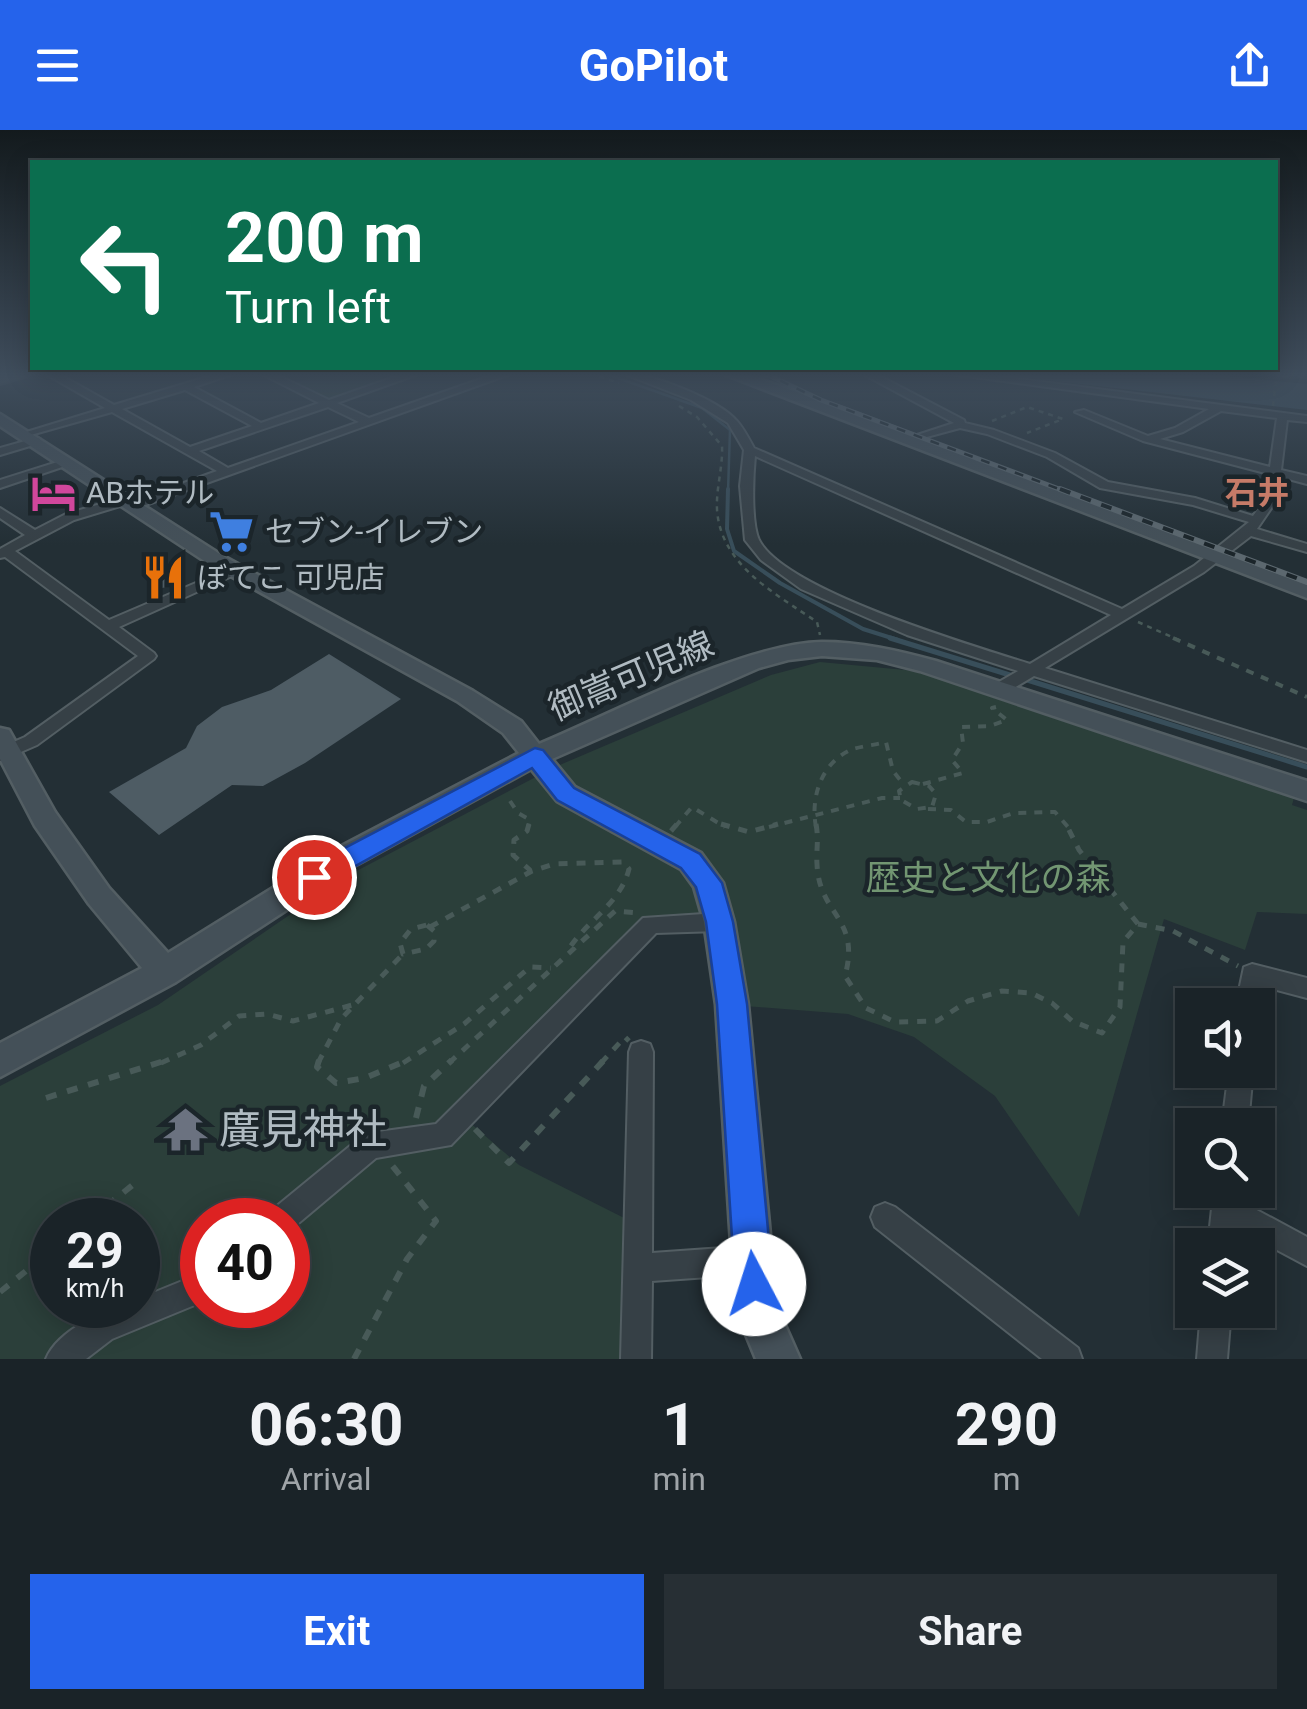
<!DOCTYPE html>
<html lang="en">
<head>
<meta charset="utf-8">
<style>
  :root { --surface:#1a2328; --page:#272f34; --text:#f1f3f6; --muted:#9fa4a8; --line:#384045; --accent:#2563eb }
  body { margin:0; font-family:Roboto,"Noto Sans JP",sans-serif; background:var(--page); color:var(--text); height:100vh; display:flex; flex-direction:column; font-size:38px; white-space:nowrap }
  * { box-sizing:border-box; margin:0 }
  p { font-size:32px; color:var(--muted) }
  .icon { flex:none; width:55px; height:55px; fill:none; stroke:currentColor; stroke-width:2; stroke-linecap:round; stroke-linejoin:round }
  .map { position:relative; height:1229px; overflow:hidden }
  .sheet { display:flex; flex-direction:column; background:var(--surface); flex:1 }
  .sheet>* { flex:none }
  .banner { position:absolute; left:30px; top:30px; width:1248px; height:210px; border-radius:0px; box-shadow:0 5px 25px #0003,0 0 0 2px var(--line); background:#0b6e4f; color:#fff; overflow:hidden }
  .tools { position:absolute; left:1175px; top:858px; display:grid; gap:20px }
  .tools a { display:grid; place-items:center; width:100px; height:100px; border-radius:0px; background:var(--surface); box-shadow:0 5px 25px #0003,0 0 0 2px var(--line); font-size:50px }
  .speed { position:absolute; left:30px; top:1068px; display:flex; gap:20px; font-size:50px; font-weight:700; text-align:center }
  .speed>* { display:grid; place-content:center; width:130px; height:130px; border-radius:50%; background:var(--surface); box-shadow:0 5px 25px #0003,0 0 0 2px var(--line); line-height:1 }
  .speed small { font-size:25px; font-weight:400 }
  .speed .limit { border:15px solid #d22; background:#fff; color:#111 }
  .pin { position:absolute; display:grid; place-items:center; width:85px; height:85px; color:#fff; margin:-42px; border:5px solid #fff; border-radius:50%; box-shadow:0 2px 10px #0007 }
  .me { position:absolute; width:110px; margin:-55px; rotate:355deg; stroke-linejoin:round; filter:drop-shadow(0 0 8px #0008) }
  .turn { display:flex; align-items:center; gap:35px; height:210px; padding:0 30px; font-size:45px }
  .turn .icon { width:130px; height:130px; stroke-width:2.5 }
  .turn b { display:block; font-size:70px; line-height:85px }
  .eta { display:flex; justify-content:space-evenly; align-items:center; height:170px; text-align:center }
  .eta b { font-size:60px; font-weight:700; line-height:70px }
  .action { display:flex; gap:20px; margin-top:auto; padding:20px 30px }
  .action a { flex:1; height:115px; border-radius:0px; background:var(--accent); color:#fff; font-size:40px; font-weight:700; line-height:115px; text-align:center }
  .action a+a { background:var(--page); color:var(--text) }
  header { display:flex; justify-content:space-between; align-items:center; height:130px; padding:0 30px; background:var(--accent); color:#fff; font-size:45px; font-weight:700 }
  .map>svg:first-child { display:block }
  .green { fill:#2b3f3a; fill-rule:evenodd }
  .water { fill:#384e5a }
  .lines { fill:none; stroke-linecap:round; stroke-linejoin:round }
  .stream-far2 { stroke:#384e5a; stroke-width:2.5 }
  .stream-far1 { stroke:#384e5a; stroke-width:4 }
  .stream { stroke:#384e5a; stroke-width:5 }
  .building { fill:#4e5c64 }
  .street-casing { stroke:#535e63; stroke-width:4 }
  .secondary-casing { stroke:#535e63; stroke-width:5 }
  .primary-casing { stroke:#424c52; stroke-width:4 }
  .path-far3 { stroke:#485a58; stroke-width:2.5; stroke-dasharray:5 5; stroke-linecap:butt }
  .path-far2 { stroke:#485a58; stroke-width:4; stroke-dasharray:8 8; stroke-linecap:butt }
  .path-far1 { stroke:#485a58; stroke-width:5; stroke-dasharray:9 9; stroke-linecap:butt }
  .path { stroke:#485a58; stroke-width:6; stroke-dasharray:11 11; stroke-linecap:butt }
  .street { fill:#364046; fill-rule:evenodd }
  .secondary { fill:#445058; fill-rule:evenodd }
  .primary { fill:#545f66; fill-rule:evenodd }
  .rail-far1-casing { stroke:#5c686f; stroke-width:5 }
  .rail-casing { stroke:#5c686f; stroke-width:6 }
  .rail-far1 { stroke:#1b252a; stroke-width:2.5; stroke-dasharray:9; stroke-linecap:butt }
  .rail { stroke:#1b252a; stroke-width:4; stroke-dasharray:11; stroke-linecap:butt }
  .route { fill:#2563eb; stroke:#184099; stroke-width:2.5 }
  .labels { text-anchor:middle; stroke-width:9; stroke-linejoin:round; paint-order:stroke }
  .far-poi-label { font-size:30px; fill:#b0bbc2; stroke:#1b252a; text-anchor:start }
  .far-quarter-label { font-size:32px; font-weight:bold; fill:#c67b68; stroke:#1b252a }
  .street-label { font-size:35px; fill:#b0bbc2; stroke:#1b252a }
  .park-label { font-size:35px; fill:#729672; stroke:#1b252a }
  .near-poi-label { font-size:42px; fill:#b0bbc2; stroke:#1b252a; text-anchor:start }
</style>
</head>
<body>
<header><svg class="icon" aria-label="menu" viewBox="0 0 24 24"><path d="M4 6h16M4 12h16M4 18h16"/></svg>GoPilot<svg class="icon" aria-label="share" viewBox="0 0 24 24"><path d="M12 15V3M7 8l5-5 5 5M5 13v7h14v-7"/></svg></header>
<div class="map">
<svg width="1307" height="1229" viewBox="0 0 1307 1229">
  <rect width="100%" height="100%" fill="#232f35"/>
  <!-- green -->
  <path class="green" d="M 326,243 L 372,243 L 388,250 L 329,269 L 294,253 Z
    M 820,532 L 916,541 L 1295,664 L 1292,675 L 1307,680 L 1307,784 L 1257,782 L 1245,820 L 1164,789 L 1079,1087 L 995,966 L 914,907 L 848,884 L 732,875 L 719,792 L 651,794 L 461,985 L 519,1035 L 638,1095 L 636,1229 L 0,1229 L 0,956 L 158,875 L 345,747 L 555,637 L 771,545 ZM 52,1090 L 138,1090 L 138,1175 L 52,1175 ZM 202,1090 L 288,1090 L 288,1175 L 202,1175 Z"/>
  <!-- water -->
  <path class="water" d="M 986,243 L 1193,243 L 1307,254 L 1307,280 Z"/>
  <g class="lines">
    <!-- stream-far2 -->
    <path class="stream-far2" d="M 604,243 L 702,278 L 730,300 L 728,362"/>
    <!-- stream-far1 -->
    <path class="stream-far1" d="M 728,359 L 727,399 L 734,421 L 780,453 L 863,499 L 898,510"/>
    <!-- stream -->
    <path class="stream" d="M 890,508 L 1013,546
      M 1024,549 L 1307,637"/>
  </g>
  <!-- building -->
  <path class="building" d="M 168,436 L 184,450 L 160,459 L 143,446 Z
    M 329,524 L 401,569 L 305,633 L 263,656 L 232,655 L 159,705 L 109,662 L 186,618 L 197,596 L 222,577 L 271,560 Z"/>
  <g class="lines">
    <defs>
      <path id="street" d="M 44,243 L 57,243 L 114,275 L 220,243 L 236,243 L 194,257 L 261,293 L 319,273 L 260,243 L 273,243 L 329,270 L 406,243 L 421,243 L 337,273 L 369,288 L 498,243 L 513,243 L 137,378 L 129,378 L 127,374 L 74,390 L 15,421 L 109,490 L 231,438 L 236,437 L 243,441 L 119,497 L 154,523 L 156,526 L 154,529 L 37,615 L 0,631 L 0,618 L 25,607 L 138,526 L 5,427 L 0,428 L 0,419 L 25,405 L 0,388 L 0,378 L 35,400 L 66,384 L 128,366 L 134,371 L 217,341 L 112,282 L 20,308 L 20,304 L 105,278 ZM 185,260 L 252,296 L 190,317 L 122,279 ZM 328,277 L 359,292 L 228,338 L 199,321 Z
        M 622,243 C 651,243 718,269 737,291 C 744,299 749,309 754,318 L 1122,479 L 1194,436 L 1249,392 L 1193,375 L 1100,358 L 1047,327 L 987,304 L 960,298 L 908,312 L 908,308 L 954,293 L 861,243 L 874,243 L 964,290 L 965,293 L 994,300 L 1055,323 L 1108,352 L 1195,368 L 1253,386 L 1266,368 L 1269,344 L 1143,311 L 1075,282 L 1084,280 L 1148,306 L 1175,298 L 1209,279 L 944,243 L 974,243 L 1307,286 L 1307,292 L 1287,290 L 1281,340 L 1307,346 L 1307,354 L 1281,347 L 1278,368 L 1257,399 L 1307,414 L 1307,422 L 1251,406 L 1204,442 L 1045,538 L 1307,620 L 1307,632 L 1034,546 L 1004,564 L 992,564 L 990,560 L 992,556 L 1018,541 L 907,505 L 801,459 L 761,430 L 745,410 L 740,356 L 744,320 L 728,293 L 691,270 ZM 1221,281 L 1277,288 L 1270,337 L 1160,309 L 1183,302 ZM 755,326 L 1111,485 L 1030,534 C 974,516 785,461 759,410 C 751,393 753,346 755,326 Z
        M 757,243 L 774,243 L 747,252 L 742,249 Z
        M 1268,243 L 1292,243 L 1287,246 Z
        M 36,308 L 40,309 L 40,313 L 0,325 L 0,318 Z
        M 67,329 L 73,332 L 71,334 L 0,358 L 0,350 Z
        M 719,783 L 727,786 L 730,792 L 727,798 L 719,801 L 656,803 L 451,1015 L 376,1028 L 288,1102 L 288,1090 L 268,1090 L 272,1080 L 361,1007 L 370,1003 L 436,994 L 643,788 Z
        M 1252,834 L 1307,848 L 1307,868 L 1262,856 L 1258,879 L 1258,875 L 1236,875 L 1244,837 Z
        M 641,911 L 650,914 L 653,922 L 652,1123 L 751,1116 L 761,1120 L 765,1130 L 761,1140 L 751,1144 L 652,1151 L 651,1229 L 621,1229 L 629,922 L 632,914 Z
        M 1229,940 L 1253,940 L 1248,995 L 1222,995 Z
        M 1214,1060 L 1242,1060 L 1240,1071 L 1307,1107 L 1307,1136 L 1238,1099 L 1236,1115 L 1208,1115 Z
        M 885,1073 L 895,1077 L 1078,1218 L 1082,1229 L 1042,1229 L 875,1097 L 871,1087 L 875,1077 Z
        M 202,1143 L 202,1172 L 112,1209 L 86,1229 L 46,1229 C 57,1201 108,1175 138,1175 L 138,1169 Z
        M 1201,1180 L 1231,1180 L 1227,1229 L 1197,1229 Z"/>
      <path id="secondary" d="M 721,243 L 742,243 L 845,279 L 1307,455 L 1307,468 Z
        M 0,284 L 223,426 L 473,561 L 521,591 L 539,614 C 616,582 742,514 822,512 C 861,512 899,521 936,531 L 1307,651 L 1307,671 L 920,541 L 877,530 L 822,526 L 788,530 L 759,538 L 552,629 L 575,657 L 701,723 L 723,753 L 734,792 L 748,875 L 777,1177 L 800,1229 L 756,1229 L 735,1178 L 716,875 L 704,792 L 694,757 L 681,739 L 557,671 L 531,639 L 354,736 L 176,852 L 0,947 L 0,913 L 142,838 L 89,774 L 35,696 L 0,629 L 0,598 L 9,600 L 55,682 L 109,758 L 168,823 L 334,720 L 519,623 L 503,603 L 457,571 L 209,434 L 0,296 Z"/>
      <path id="primary" d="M 29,243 L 27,246 L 0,254 L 0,244 Z"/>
    </defs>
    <!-- street casing -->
    <use href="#street" class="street-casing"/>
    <!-- secondary casing -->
    <use href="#secondary" class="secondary-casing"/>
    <!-- primary casing -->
    <use href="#primary" class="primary-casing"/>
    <!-- path-far3 -->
    <path class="path-far3" d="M 590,243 L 619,253
      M 1297,246 L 1307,247
      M 679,276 L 697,287 L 722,316 C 723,337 716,358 717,379 C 720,435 776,464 817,492 L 820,505
      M 1273,276 L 1276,250
      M 992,291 L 1027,277 L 1063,289 L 1027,303
      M 1138,492 L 1179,510"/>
    <!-- path-far2 -->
    <path class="path-far2" d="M 1173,508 L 1307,567
      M 912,652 L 929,656 L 936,664 L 932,677 L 917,679 L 901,670 L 899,661 Z
      M 923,654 L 963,643 L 952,630 L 963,613 L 961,597 L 990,596 L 1007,590 L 992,578 L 996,577
      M 510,671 L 518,683 L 530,690 L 528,697
      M 928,679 L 951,680 L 966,692 L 987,692 L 1014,683 L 1055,682 L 1068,697
      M 675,697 L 692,677 L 725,697
      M 769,697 L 882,668 L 900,668
      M 816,697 C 810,667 822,631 853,619 C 863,616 875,615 886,612 L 893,641 L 904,655"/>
    <!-- path-far1 -->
    <path class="path-far1" d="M 529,694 L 527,701 L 514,710 L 513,725 L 530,740
      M 721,694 L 749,702 L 778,694
      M 816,694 C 819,710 816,720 817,734 C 819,786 861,787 845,846 L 866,878 L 895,892 L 937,891 L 968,871 L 1002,861 L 1031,863 L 1052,873 L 1072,891 L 1102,903 L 1120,877 L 1123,812 L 1138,794 L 1079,720 L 1066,694
      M 671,701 L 677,694
      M 1138,794 L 1173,801 L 1238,836
      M 427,795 L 434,801 L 434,811 L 426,819 L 403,824 L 400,813 L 411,799 Z
      M 430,797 L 532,741 L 554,734 L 623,732 L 629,739 C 620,775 585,791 567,822
      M 161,933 L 201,915 L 239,886 L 267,884 L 293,891 L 356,874
      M 318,933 L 341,889 L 403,824
      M 403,933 L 464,894 L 530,837 L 551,838
      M 449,933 L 615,781 L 638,783
      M 601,933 L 625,907 L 629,911"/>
    <!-- path -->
    <path class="path" d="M 319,930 L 317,937 L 336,953 L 365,948 L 408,930
      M 46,968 L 167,930
      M 416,988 L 424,956 L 452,930
      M 475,999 L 509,1033 L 604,930
      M 89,1090 L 134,1054
      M 0,1162 L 52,1120
      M 354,1229 L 407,1129 L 436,1091 L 391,1034"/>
    <!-- street -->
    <use href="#street" class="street"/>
    <!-- secondary -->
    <use href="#secondary" class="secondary"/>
    <!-- primary -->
    <use href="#primary" class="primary"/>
    <defs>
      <path id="rail-far1" d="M 764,243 L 821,270 L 1067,362"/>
      <path id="rail" d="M 1060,359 L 1307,452"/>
    </defs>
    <!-- rail-far1 casing -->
    <use href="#rail-far1" class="rail-far1-casing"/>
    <!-- rail casing -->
    <use href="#rail" class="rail-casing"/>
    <!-- rail-far1 -->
    <use href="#rail-far1" class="rail-far1"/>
    <!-- rail -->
    <use href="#rail" class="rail"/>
  </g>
  <!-- sky -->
  <linearGradient id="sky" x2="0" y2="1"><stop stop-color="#131a1d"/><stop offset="0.59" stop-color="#3f4d5c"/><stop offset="1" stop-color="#3f4d5c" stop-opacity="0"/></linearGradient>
  <rect width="1307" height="415" fill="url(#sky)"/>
  <!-- route -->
  <path class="route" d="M 535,618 L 543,620 L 574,658 L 700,724 L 722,753 L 733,792 L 747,874 L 773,1154 L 767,1167 L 754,1173 L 740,1167 L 735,1154 L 717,874 L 706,792 L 696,757 L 681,738 L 557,670 L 532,638 L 323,754 L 314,757 L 305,754 L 301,747 L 305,739 Z"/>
  <!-- icons -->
  <defs>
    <symbol id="hotel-bare" viewBox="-9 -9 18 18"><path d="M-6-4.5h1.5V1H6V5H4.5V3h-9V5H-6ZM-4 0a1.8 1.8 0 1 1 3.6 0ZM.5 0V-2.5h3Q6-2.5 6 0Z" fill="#d1479c" stroke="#1b252a" stroke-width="2.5" paint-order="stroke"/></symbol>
    <symbol id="supermarket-bare" viewBox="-9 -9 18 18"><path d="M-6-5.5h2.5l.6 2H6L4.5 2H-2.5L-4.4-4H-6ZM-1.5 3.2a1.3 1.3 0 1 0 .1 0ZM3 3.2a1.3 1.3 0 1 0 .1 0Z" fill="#3f7fe0" stroke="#1b252a" stroke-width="2.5" paint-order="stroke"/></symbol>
    <symbol id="restaurant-bare" viewBox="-9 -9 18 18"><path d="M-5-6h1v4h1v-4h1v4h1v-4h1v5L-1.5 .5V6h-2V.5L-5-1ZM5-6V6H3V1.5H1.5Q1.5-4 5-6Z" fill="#e8710a" stroke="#1b252a" stroke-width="2.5" paint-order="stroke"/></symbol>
    <symbol id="temple-bare" viewBox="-9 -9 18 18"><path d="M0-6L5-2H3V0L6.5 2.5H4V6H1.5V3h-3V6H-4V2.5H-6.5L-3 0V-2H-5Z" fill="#6b7280" stroke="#1b252a" stroke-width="2.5" paint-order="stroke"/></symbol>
  </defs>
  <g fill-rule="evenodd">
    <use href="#hotel-bare" x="22" y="332" width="63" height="63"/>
    <use href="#supermarket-bare" x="200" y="370" width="63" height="63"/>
    <use href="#restaurant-bare" x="132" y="416" width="63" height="63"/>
    <use href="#temple-bare" x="154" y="968" width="63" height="63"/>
  </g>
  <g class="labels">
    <!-- far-poi labels -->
    <g class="far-poi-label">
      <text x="86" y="373">ABホテル</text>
      <text x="265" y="412">セブン-イレブン</text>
      <text x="197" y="458">ぼてこ 可児店</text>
    </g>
    <!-- far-quarter labels -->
    <g class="far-quarter-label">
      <text x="1257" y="374">石井</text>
    </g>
    <!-- street labels -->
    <g class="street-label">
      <text transform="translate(631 546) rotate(-23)" y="12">御嵩可児線</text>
    </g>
    <!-- park labels -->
    <g class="park-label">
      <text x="988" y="760">歴史と文化の森</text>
    </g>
    <!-- near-poi labels -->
    <g class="near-poi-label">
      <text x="219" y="1014">廣見神社</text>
    </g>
  </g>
</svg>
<div class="tools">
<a><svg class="icon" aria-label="sound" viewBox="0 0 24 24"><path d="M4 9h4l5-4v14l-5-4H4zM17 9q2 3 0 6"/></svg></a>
<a><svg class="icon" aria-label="search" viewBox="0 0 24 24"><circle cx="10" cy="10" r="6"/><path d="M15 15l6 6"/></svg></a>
<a><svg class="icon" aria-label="layers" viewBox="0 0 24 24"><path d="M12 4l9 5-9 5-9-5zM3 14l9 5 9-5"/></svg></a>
</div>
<div class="speed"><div>29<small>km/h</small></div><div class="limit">40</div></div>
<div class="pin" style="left:314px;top:747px;background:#d93025"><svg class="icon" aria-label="arrive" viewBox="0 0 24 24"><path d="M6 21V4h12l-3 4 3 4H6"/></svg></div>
<svg class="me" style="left:754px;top:1154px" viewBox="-20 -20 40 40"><circle r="19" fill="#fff"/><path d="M0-13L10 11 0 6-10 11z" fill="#2563eb"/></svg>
<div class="banner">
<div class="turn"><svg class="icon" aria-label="left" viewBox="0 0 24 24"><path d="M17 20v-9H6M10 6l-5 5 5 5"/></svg><div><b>200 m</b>Turn left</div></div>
</div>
</div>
<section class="sheet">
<div class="eta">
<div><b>06:30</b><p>Arrival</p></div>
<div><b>1</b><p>min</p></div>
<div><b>290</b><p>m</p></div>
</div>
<div class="action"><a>Exit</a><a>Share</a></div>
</section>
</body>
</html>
